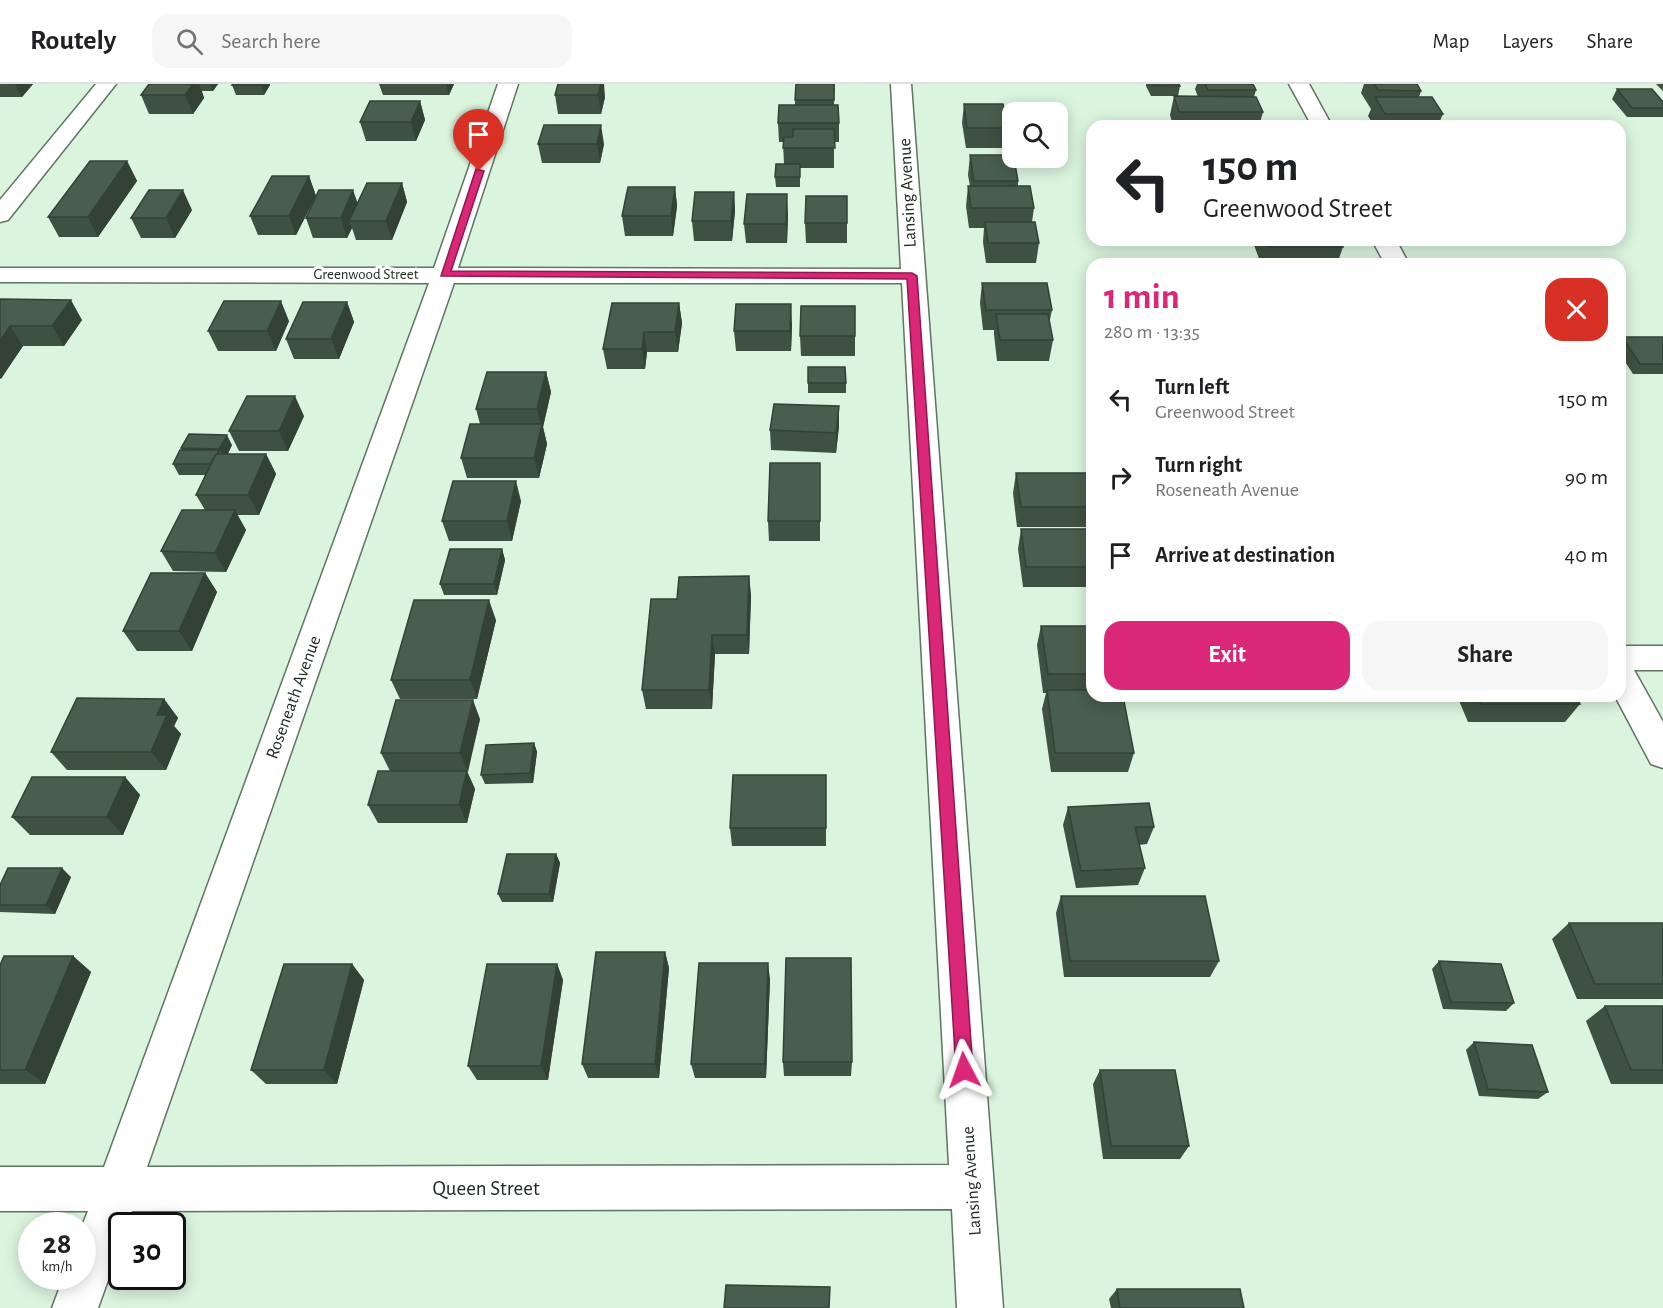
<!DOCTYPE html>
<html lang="en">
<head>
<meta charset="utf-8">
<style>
  :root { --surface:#fff; --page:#f6f6f6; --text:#202124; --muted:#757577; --line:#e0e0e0; --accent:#db2777 }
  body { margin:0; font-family:"Alegreya Sans",sans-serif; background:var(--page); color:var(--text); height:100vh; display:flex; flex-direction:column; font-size:22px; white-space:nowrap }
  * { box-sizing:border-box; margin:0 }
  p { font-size:20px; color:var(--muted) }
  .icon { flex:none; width:33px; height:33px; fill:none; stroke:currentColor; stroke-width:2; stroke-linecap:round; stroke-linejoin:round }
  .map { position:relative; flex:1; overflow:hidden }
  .details { position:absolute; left:1086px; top:174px; width:540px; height:444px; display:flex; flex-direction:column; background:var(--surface); border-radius:18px; box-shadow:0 3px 15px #0003 }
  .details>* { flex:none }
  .hud { position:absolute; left:1086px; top:36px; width:540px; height:126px; border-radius:18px; box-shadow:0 3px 15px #0003; background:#fff; color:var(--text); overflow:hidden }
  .buttons { position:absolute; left:1002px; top:18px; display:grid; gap:12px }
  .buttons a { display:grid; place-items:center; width:66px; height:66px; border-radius:12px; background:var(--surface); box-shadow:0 3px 15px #0003; font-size:30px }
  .speed { position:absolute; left:18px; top:1128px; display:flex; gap:12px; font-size:30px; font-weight:700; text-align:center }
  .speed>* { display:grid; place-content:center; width:78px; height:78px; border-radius:50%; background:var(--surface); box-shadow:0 3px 15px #0003; line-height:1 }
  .speed small { font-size:15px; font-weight:400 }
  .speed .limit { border:3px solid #111; border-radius:9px; background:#fff; color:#111 }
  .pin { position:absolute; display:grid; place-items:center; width:51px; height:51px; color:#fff; margin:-62px -26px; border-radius:50% 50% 50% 0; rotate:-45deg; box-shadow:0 0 6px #0007 }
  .pin .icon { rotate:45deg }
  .me { position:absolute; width:66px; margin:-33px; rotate:356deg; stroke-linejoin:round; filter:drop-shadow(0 0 4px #0008) }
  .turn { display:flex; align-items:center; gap:21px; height:126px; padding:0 18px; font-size:27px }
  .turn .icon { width:78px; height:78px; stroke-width:2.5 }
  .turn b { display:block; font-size:42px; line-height:51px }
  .round { display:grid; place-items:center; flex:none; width:63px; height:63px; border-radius:18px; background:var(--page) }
  .head { display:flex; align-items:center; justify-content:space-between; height:102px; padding:0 18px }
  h1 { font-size:36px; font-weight:700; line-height:45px; color:var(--accent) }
  .action { display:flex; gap:12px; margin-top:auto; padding:12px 18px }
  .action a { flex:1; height:69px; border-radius:18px; background:var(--accent); color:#fff; font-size:24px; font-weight:700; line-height:69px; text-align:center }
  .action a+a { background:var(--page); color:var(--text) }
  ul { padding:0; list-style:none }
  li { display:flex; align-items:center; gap:18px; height:78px; padding:0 18px }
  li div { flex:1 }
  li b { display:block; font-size:22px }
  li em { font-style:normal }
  header { display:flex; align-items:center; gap:36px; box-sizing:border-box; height:84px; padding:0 30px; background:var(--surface); border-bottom:2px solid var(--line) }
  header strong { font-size:28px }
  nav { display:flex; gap:33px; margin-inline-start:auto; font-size:21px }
  .search { width:420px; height:54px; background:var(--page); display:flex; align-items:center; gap:15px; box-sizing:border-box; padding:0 21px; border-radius:18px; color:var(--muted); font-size:22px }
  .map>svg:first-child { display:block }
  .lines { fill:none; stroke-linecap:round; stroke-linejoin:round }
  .minor-casing { stroke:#5f7562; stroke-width:3 }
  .minor { fill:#fff; fill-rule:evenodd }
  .wall { fill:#3f5141 }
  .shaded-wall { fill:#334235 }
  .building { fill:#495e4c; stroke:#334235; stroke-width:1.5 }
  .route { fill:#db2777; stroke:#8e194d; stroke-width:1.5 }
  .labels { text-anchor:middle; stroke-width:6; stroke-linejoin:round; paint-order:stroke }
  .far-street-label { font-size:15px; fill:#222c24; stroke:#fff }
  .street-label { font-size:18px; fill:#222c24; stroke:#fff }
  .near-street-label { font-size:21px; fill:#222c24; stroke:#fff }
</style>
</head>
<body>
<header>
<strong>Routely</strong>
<div class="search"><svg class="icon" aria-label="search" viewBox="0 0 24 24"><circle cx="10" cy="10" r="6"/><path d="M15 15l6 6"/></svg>Search here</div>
<nav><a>Map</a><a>Layers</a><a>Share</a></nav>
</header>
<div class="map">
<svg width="1663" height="1224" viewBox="0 0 1663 1224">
  <rect width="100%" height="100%" fill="#daf4dd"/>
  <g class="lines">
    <defs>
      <path id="minor" d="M 96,0 L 116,0 L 8,136 L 0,138 L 0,116 Z
        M 498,0 L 518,0 L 458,184 L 901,185 L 891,0 L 911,0 L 1003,1224 L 957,1224 L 952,1125 L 132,1127 L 127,1142 L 122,1142 L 122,1157 L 98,1224 L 52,1224 L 64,1192 L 82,1192 L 82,1142 L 88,1127 L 0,1127 L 0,1083 L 104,1083 L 429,199 L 0,198 L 0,184 L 434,184 ZM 454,199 L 902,199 L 949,1081 L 147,1083 Z
        M 1289,0 L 1309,0 L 1332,42 L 1312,42 Z
        M 1372,156 L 1396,156 L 1409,180 L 1385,180 Z
        M 1620,562 L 1663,562 L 1663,586 L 1634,586 L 1663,638 L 1663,684 L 1651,680 L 1615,612 L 1620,612 Z"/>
    </defs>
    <!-- minor casing -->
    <use href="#minor" class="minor-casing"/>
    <!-- minor -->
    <use href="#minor" class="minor"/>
  </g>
  <!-- wall -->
  <path class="wall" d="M 0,0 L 33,0 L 22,13 L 0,13 Z
    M 149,0 L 218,0 L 213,7 L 202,7 L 204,14 L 193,30 L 149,30 L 141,11 Z
    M 379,0 L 454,0 L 449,11 L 383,11 Z
    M 558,0 L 605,13 L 601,30 L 558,30 L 555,11 Z
    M 835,0 L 834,21 L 839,39 L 839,58 L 834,58 L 834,84 L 800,84 L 800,103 L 776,103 L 775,93 L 784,80 L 783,58 L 779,58 L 778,39 L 795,21 L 795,16 Z
    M 1146,0 L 1179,0 L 1180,2 L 1178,12 L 1151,12 L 1146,2 Z
    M 1197,0 L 1253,0 L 1256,6 L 1254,13 L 1263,28 L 1259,42 L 1173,42 L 1170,31 L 1174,12 L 1198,13 L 1195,5 Z
    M 1364,0 L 1417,0 L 1421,7 L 1419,13 L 1443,30 L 1439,39 L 1445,42 L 1374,42 L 1368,32 L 1371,25 L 1361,9 Z
    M 1656,0 L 1663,0 L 1663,7 Z
    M 232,1 L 270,1 L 264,11 L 236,11 Z
    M 1617,5 L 1663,18 L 1663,33 L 1627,33 L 1612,15 Z
    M 420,17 L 425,36 L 416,57 L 366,57 L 360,38 Z
    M 964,20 L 1008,44 L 1005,64 L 966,64 L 962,39 Z
    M 538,60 L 604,60 L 600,79 L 542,79 Z
    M 970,71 L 1018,97 L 1018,102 L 1034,124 L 1032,138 L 1039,159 L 1036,179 L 986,179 L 983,158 L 984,144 L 969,144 L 966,122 L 968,102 L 970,102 L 968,91 Z
    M 127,77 L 137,97 L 98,153 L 59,153 L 48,133 Z
    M 309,92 L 316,112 L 296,151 L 258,151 L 250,132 Z
    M 402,99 L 407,118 L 392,156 L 356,156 L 352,144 L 347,154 L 313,154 L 306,134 L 358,119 Z
    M 675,103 L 677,122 L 673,152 L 625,152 L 622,132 Z
    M 734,108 L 735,127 L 732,157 L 694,157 L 692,137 Z
    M 847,112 L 847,159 L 806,159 L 805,139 Z
    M 192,126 L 175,154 L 141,154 L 131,134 Z
    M 788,130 L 787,159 L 746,159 L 744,140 Z
    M 1256,156 L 1340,156 L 1343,163 L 1337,180 L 1261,180 L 1254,161 Z
    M 1468,156 L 1520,156 L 1520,157 L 1468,157 Z
    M 982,199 L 1052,226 L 1049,240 L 1053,256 L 1049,277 L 997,277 L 994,250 L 994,246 L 983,246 L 980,219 Z
    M 0,215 L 82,236 L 64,262 L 23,262 L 0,295 Z
    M 347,218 L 354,238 L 339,275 L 294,275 L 286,255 Z
    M 679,219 L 682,239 L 678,268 L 647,268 L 645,285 L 607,285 L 603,265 Z
    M 289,237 L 276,267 L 218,267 L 208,247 Z
    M 792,240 L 791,267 L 736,267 L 734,247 Z
    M 800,252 L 855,252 L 855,272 L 801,272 Z
    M 1622,253 L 1663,253 L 1663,290 L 1633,290 L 1620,270 L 1620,257 Z
    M 546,288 L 551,308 L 543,343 L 547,360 L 539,394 L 467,394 L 461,374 L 480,340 L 476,325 Z
    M 808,299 L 846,299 L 846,309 L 808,309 Z
    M 839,322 L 839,342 L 836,369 L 771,366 L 770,346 Z
    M 304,332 L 288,367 L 239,367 L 229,347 Z
    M 232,361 L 228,370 L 266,370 L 276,390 L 259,431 L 237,431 L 246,446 L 226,488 L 173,487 L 161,467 L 205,426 L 196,411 L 205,391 L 179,391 L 173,380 L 182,366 L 181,364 Z
    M 820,379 L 820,457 L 769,457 L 768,437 Z
    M 1016,389 L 1092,389 L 1092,443 L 1017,443 L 1013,409 Z
    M 521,417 L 512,457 L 449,457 L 442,437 Z
    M 1021,445 L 1092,445 L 1092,503 L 1023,503 L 1018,465 Z
    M 502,465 L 505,476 L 497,511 L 444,511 L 440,500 Z
    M 205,489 L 217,508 L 192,567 L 137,567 L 123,547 Z
    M 749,492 L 751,512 L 749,570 L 715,570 L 712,625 L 646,625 L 642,606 L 677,515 Z
    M 496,536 L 477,615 L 400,615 L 391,596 Z
    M 1041,542 L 1092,542 L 1092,612 L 1134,669 L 1128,688 L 1051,688 L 1042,625 L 1046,609 L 1043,609 L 1037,561 Z
    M 1457,612 L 1576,612 L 1580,620 L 1565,638 L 1468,638 Z
    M 164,615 L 178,634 L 174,642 L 181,650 L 166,686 L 67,686 L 51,668 Z
    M 480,635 L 467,688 L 475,705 L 467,739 L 378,739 L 368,721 L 390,687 L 381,669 Z
    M 534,659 L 537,668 L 533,699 L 485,700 L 481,691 Z
    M 826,691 L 826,762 L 732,762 L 730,744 Z
    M 125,693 L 140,711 L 123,751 L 30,751 L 12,733 Z
    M 1068,723 L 1154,743 L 1147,760 L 1139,761 L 1145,784 L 1138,801 L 1076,804 L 1063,741 Z
    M 556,770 L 560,779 L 553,818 L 502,818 L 498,810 Z
    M 71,793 L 55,830 L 0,828 L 0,801 Z
    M 1061,812 L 1219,877 L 1210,893 L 1064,893 L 1056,829 Z
    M 1569,839 L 1663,839 L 1663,915 L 1577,915 L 1552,855 Z
    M 665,868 L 669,884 L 659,994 L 588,994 L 582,980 Z
    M 73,872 L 91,888 L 45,1000 L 0,1000 L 0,881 Z
    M 1439,877 L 1514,919 L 1506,927 L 1443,925 L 1432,885 Z
    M 352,880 L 364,896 L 337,1000 L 266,1000 L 251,986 Z
    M 557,880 L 563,896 L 548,996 L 477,996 L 468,982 Z
    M 770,895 L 766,994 L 695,994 L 691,980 Z
    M 1605,922 L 1663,922 L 1663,1000 L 1611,1000 L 1586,937 Z
    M 1474,958 L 1548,1008 L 1538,1015 L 1479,1012 L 1466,966 Z
    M 783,978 L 852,978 L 851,992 L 784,992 Z
    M 1100,986 L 1189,1062 L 1180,1075 L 1103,1075 L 1093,1000 Z
    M 1117,1205 L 1244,1224 L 1111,1224 L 1109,1215 Z"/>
  <!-- shaded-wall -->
  <path class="shaded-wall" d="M 15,0 L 33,0 L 22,13 Z
    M 193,0 L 199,0 L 204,14 L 193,30 L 185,11 Z
    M 210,0 L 218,0 L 213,7 Z
    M 261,0 L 270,0 L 270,1 L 264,11 L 261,1 Z
    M 446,0 L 454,0 L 449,11 Z
    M 601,0 L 604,0 L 605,13 L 601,30 L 598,11 Z
    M 420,17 L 425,36 L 416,57 L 411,38 Z
    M 601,41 L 604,60 L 600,79 L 597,60 Z
    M 127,77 L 137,97 L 98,153 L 88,133 Z
    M 309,92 L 316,112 L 296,151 L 289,132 Z
    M 402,99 L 407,118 L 392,156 L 386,137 Z
    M 675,103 L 677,122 L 673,152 L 671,132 Z
    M 183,106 L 192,126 L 175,154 L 166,134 Z
    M 353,106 L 360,126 L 349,137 L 352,144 L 347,154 L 341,134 Z
    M 734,108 L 735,127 L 732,157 L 731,137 Z
    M 787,110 L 788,130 L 787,159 L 786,140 Z
    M 71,216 L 82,236 L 64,262 L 52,242 Z
    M 281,217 L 289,237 L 276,267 L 267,247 Z
    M 347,218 L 354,238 L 339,275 L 331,255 Z
    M 679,219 L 682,239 L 678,268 L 675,248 Z
    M 791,220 L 792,240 L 791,267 L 790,247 Z
    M 10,242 L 23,262 L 1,295 L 0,294 L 0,257 Z
    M 644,248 L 647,268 L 645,285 L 642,265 Z
    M 546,288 L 551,308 L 543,343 L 547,360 L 539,394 L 534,374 L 541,342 L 537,325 Z
    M 295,312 L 304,332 L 288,367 L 279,347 Z
    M 839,322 L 839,342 L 836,369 L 836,349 Z
    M 227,351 L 232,361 L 225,375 L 219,365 Z
    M 266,370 L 276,390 L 259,431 L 248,411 Z
    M 516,397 L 521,417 L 512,457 L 507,437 Z
    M 235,426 L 246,446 L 226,488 L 215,469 Z
    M 502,465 L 505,476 L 497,511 L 494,500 Z
    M 205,489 L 217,508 L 192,567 L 179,547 Z
    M 749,492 L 751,512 L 749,570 L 747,551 Z
    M 489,516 L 496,536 L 477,615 L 470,596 Z
    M 712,551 L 715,570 L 712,625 L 709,606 Z
    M 164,615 L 178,634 L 174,642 L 181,650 L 166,686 L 151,668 L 157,631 Z
    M 473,616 L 480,635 L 468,688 L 460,669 Z
    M 534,659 L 537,668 L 533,699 L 530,689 Z
    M 467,687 L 475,705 L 467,739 L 459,721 Z
    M 125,693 L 140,711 L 123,751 L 107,733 Z
    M 556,770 L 560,779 L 553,818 L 549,810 Z
    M 62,784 L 71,793 L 55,830 L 46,821 Z
    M 665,868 L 669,884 L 659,994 L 655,980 Z
    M 73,872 L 91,888 L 45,1000 L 25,986 Z
    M 768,879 L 770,895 L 766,994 L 765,980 Z
    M 352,880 L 364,896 L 337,1000 L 324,986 Z
    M 557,880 L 563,896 L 548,996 L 541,982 Z"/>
  <!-- building -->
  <path class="building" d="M 149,0 L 193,0 L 185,11 L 141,11 Z
    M 233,0 L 261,0 L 261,1 L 232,1 Z
    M 558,0 L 601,0 L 598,11 L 555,11 Z
    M 796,0 L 834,0 L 834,16 L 795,16 Z
    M 1152,0 L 1179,0 L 1180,2 L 1153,2 Z
    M 1205,0 L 1253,0 L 1256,6 L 1208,6 Z
    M 1374,0 L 1417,0 L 1421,7 L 1378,6 Z
    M 1617,5 L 1652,5 L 1663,18 L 1663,24 L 1632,24 Z
    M 1174,12 L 1256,13 L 1263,28 L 1179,28 Z
    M 1375,13 L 1432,13 L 1443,30 L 1385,30 Z
    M 370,17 L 420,17 L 411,38 L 360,38 Z
    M 964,20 L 1003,20 L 1008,44 L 967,44 Z
    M 779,21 L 838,21 L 839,39 L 778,39 Z
    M 1391,39 L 1443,39 L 1445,42 L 1393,42 Z
    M 544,41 L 601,41 L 597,60 L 538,60 Z
    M 793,45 L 834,45 L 835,64 L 783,64 L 784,53 L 793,53 Z
    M 970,71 L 1012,71 L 1012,74 L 1014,74 L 1018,97 L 974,97 Z
    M 90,77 L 127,77 L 88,133 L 48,133 Z
    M 776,80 L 800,80 L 800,93 L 775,93 Z
    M 272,92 L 309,92 L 289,132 L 250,132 Z
    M 367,99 L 402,99 L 386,137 L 349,137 Z
    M 968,102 L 1030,102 L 1034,124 L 971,124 Z
    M 628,103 L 675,103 L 671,132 L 622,132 Z
    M 149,106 L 183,106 L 166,134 L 131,134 Z
    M 319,106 L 353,106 L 341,134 L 306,134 Z
    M 695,108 L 734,108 L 731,137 L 692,137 Z
    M 747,110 L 787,110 L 786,140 L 744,140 Z
    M 806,112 L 847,112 L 847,139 L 805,139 Z
    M 985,138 L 1035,138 L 1039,159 L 988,159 Z
    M 1266,156 L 1340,156 L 1343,163 L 1269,163 Z
    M 982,199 L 1047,199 L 1052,226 L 986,226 Z
    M 0,215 L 71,216 L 52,242 L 10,242 L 0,257 Z
    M 224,217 L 281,217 L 267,247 L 208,247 Z
    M 303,218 L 347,218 L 331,255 L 286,255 Z
    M 612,219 L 679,219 L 675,248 L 644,248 L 642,265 L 603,265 Z
    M 736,220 L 791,220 L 790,247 L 734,247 Z
    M 801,222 L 855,222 L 855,252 L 800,252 Z
    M 996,230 L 1048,230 L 1053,256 L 1000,256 Z
    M 1622,253 L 1663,253 L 1663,280 L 1640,280 Z
    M 808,283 L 845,283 L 846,299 L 808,299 Z
    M 487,288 L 546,288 L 537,325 L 476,325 Z
    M 247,312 L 295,312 L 279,347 L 229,347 Z
    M 774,320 L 839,322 L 836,349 L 770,346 Z
    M 470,340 L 542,340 L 534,374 L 461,374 Z
    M 189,350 L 227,351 L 219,365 L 181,364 Z
    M 180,366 L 219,366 L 217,370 L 216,370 L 210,380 L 173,380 Z
    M 216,370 L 266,370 L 248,411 L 196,411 Z
    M 770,379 L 820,379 L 820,437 L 768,437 Z
    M 1016,389 L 1092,389 L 1092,423 L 1021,423 Z
    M 453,397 L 516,397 L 507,437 L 442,437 Z
    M 182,426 L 235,426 L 215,469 L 161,467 Z
    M 1021,445 L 1092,445 L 1092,483 L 1026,483 Z
    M 450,465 L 502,465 L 494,500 L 440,500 Z
    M 151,489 L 205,489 L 179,547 L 123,547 Z
    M 749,492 L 747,551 L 712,551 L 709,606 L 642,606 L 651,515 L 677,515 L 679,493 Z
    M 414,516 L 489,516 L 470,596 L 391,596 Z
    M 1041,542 L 1092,542 L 1092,590 L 1048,590 Z
    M 1047,606 L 1092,606 L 1092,612 L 1123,612 L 1134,669 L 1055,669 Z
    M 1478,612 L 1576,612 L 1580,620 L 1481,620 Z
    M 77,614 L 164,615 L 157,631 L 167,631 L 151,668 L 51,668 Z
    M 396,616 L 473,616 L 460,669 L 381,669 Z
    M 534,659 L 530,689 L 481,691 L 486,661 Z
    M 378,687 L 467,687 L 459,721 L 368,721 Z
    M 733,691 L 826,691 L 826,744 L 730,744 Z
    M 32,693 L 125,693 L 107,733 L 12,733 Z
    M 1149,719 L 1154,743 L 1135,743 L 1145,784 L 1081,787 L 1068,723 Z
    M 507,770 L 556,770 L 549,810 L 498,810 Z
    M 8,784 L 62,784 L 46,821 L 0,821 L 0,801 Z
    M 1061,812 L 1205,812 L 1219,877 L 1070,877 Z
    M 1569,839 L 1663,839 L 1663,900 L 1595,900 Z
    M 596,868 L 665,868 L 655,980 L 582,980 Z
    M 4,872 L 73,872 L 25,986 L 0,986 L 0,881 Z
    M 786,874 L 851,874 L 852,978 L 783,978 Z
    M 1439,877 L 1501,880 L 1514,919 L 1451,918 Z
    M 699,879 L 768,879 L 765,980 L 691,980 Z
    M 284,880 L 352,880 L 324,986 L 251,986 Z
    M 487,880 L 557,880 L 541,982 L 468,982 Z
    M 1605,922 L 1663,922 L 1663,986 L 1631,986 Z
    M 1474,958 L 1532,961 L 1548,1008 L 1488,1005 Z
    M 1100,986 L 1175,986 L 1189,1062 L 1111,1062 Z
    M 726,1201 L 830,1203 L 829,1224 L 724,1224 Z
    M 1117,1205 L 1240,1205 L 1244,1224 L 1120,1224 Z"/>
  <!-- route -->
  <path class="route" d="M 476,85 L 484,87 L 451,187 L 912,189 L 917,192 L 973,986 L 970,991 L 964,994 L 958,991 L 956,986 L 907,195 L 441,192 Z"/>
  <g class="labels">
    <!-- far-street labels -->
    <g class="far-street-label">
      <text x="366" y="195">Greenwood Street</text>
    </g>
    <!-- street labels -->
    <g class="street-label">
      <text transform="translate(907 109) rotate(-93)" y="6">Lansing Avenue</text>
      <text transform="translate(293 613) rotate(-70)" y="6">Roseneath Avenue</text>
      <text transform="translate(971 1097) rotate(-94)" y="6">Lansing Avenue</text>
    </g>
    <!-- near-street labels -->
    <g class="near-street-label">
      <text x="486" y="1111">Queen Street</text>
    </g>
  </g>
</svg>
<div class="buttons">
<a><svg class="icon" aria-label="search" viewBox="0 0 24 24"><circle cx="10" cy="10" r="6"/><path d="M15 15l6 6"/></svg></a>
</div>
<div class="speed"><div>28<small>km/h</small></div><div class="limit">30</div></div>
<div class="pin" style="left:479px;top:87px;background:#d93025"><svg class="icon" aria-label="arrive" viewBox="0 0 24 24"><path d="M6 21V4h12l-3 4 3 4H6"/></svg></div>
<svg class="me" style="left:964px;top:986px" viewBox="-20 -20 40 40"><path d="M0-17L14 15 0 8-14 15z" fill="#db2777" stroke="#fff" stroke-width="4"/></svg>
<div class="hud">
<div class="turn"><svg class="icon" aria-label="left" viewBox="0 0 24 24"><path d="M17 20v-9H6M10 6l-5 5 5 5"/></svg><div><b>150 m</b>Greenwood Street</div></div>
</div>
<section class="details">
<div class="head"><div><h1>1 min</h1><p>280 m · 13:35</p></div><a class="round" style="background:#d93025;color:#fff"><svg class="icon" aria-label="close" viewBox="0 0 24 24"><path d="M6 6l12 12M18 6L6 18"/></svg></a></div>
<ul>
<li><svg class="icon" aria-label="left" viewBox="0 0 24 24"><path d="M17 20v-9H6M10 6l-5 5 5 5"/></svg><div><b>Turn left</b><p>Greenwood Street</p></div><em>150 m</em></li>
<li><svg class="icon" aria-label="right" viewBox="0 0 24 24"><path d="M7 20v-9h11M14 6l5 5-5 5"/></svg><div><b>Turn right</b><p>Roseneath Avenue</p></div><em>90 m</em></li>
<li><svg class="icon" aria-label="arrive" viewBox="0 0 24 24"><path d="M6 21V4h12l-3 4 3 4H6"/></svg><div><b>Arrive at destination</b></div><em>40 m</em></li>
</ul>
<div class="action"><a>Exit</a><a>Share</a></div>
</section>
</div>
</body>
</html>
